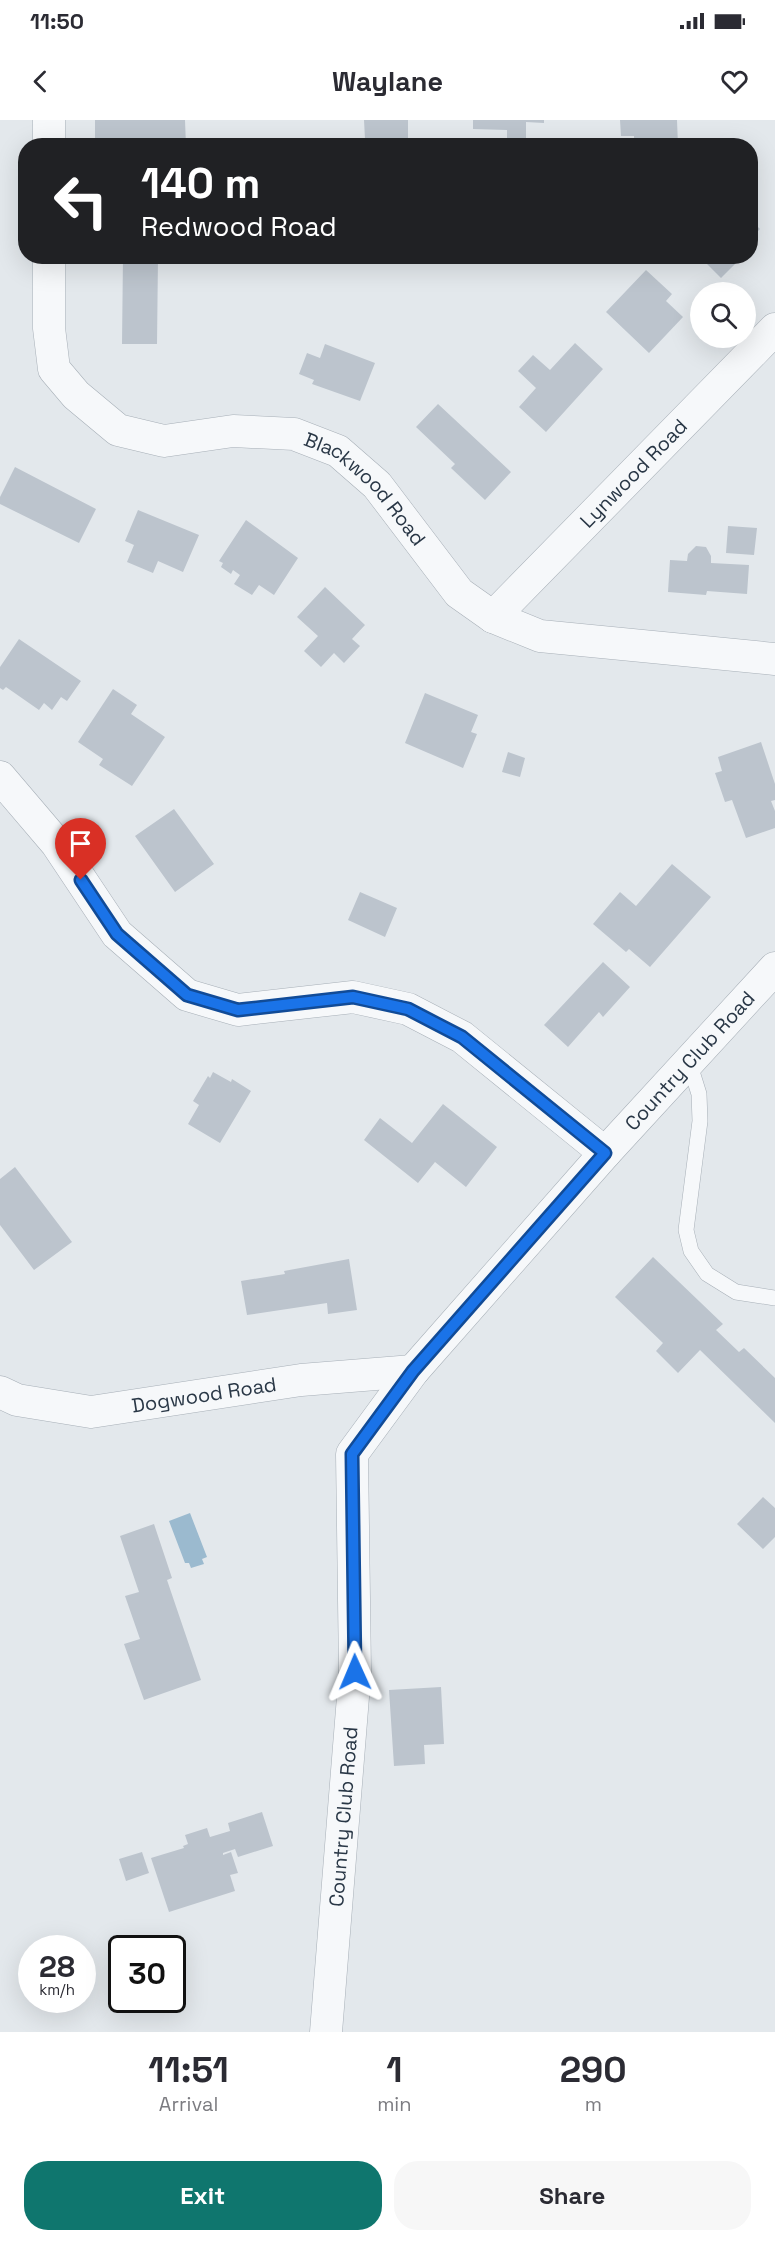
<!DOCTYPE html>
<html lang="en">
<head>
<meta charset="utf-8">
<style>
  :root { --surface:#fff; --page:#f7f7f7; --text:#2b2b33; --muted:#7c7c81; --accent:#0f766e }
  body { margin:0; font-family:"Space Grotesk",sans-serif; background:var(--page); color:var(--text); height:100vh; display:flex; flex-direction:column; font-size:22px; white-space:nowrap }
  * { box-sizing:border-box; margin:0 }
  p { font-size:20px; color:var(--muted) }
  .icon { flex:none; width:33px; height:33px; fill:none; stroke:currentColor; stroke-width:2; stroke-linecap:round; stroke-linejoin:round }
  .map { position:relative; height:1912px; overflow:hidden }
  .panel { display:flex; flex-direction:column; background:var(--surface); flex:1 }
  .panel>* { flex:none }
  .banner { position:absolute; left:18px; top:18px; width:740px; height:126px; border-radius:24px; box-shadow:0 6px 24px #0002; background:#202124; color:#fff; overflow:hidden }
  .fabs { position:absolute; left:690px; top:162px; display:grid; gap:12px }
  .fabs a { display:grid; place-items:center; width:66px; height:66px; border-radius:50%; background:var(--surface); box-shadow:0 6px 24px #0002; font-size:30px }
  .speed { position:absolute; left:18px; top:1815px; display:flex; gap:12px; font-size:30px; font-weight:700; text-align:center }
  .speed>* { display:grid; place-content:center; width:78px; height:78px; border-radius:50%; background:var(--surface); box-shadow:0 6px 24px #0002; line-height:1 }
  .speed small { font-size:15px; font-weight:400 }
  .speed .limit { border:3px solid #111; border-radius:9px; background:#fff; color:#111 }
  .pin { position:absolute; display:grid; place-items:center; width:51px; height:51px; color:#fff; margin:-62px -26px; border-radius:50% 50% 50% 0; rotate:-45deg; box-shadow:0 0 6px #0007 }
  .pin .icon { rotate:45deg }
  .me { position:absolute; width:66px; margin:-33px; rotate:359deg; stroke-linejoin:round; filter:drop-shadow(0 0 4px #0008) }
  .turn { display:flex; align-items:center; gap:21px; height:126px; padding:0 24px; font-size:27px }
  .turn .icon { width:78px; height:78px; stroke-width:2.5 }
  .turn b { display:block; font-size:42px; line-height:51px }
  .eta { display:flex; justify-content:space-evenly; align-items:center; height:102px; text-align:center }
  .eta b { font-size:36px; font-weight:700; line-height:42px }
  .cta { display:flex; gap:12px; margin-top:auto; padding:12px 24px }
  .cta a { flex:1; height:69px; border-radius:24px; background:var(--accent); color:#fff; font-size:24px; font-weight:700; line-height:69px; text-align:center }
  .cta a+a { background:var(--page); color:var(--text) }
  .status { display:flex; justify-content:space-between; align-items:center; height:42px; padding:0 30px; background:var(--surface); direction:ltr }
  .status svg { height:16px; fill:currentColor }
  header { display:flex; justify-content:space-between; align-items:center; height:78px; padding:0 24px; background:var(--surface); font-size:27px; font-weight:700 }
  .map>svg:first-child { display:block }
  .water { fill:#9bbacf }
  .building { fill:#bcc4cd }
  .lines { fill:none; stroke-linecap:round; stroke-linejoin:round }
  .lane-casing { stroke:#a7afb7; stroke-width:16 }
  .street-casing { stroke:#a7afb7; stroke-width:33 }
  .lane { stroke:#f6f8fa; stroke-width:15 }
  .street { stroke:#f6f8fa; stroke-width:32 }
  .route-casing { stroke:#114b97; stroke-width:15 }
  .route { stroke:#1a73e8; stroke-width:10 }
  .labels { text-anchor:middle; stroke-width:6; stroke-linejoin:round; paint-order:stroke }
  .street-label { font-size:20px; fill:#293746; stroke:#f3f6f9 }
</style>
</head>
<body>
<div class="status"><b>11:50</b><svg viewBox="0 0 49 12"><path d="M0 12V9h3v3zM5 12V6h3v6zM10 12V3h3v9zM15 12V0h3v12zM26 1h20v11H26zM47 4h2v5h-2z"/></svg></div>
<header><svg class="icon" aria-label="back" viewBox="0 0 24 24"><path d="M15 5l-7 7 7 7"/></svg>Waylane<svg class="icon" aria-label="heart" viewBox="0 0 24 24"><path d="M12 20l-8-8c-3-5 5-10 8-4 3-6 11-1 8 4z"/></svg></header>
<div class="map">
<svg width="775" height="1912" viewBox="0 0 775 1912">
  <rect width="100%" height="100%" fill="#e3e8ec"/>
  <!-- water -->
  <path class="water" d="M 190,1393 L 207,1437 L 202,1439 L 204,1444 L 191,1448 L 189,1443 L 185,1443 L 169,1401 Z"/>
  <!-- building -->
  <path class="building" d="M 95,0 L 185,0 L 186,26 L 95,26 Z
    M 364,0 L 408,0 L 408,18 L 365,19 Z
    M 473,0 L 544,0 L 544,3 L 526,2 L 526,20 L 507,20 L 507,10 L 473,9 Z
    M 620,0 L 677,0 L 678,26 L 634,26 L 634,16 L 621,16 Z
    M 750,99 L 760,109 L 750,119 Z
    M 123,136 L 158,137 L 157,224 L 122,224 Z
    M 699,136 L 734,136 L 738,141 L 721,158 Z
    M 646,150 L 672,174 L 666,181 L 683,197 L 649,233 L 606,192 Z
    M 575,223 L 603,249 L 546,312 L 519,287 L 536,268 L 518,251 L 533,235 L 550,250 Z
    M 325,224 L 375,243 L 360,281 L 312,264 L 314,260 L 299,254 L 307,233 L 320,238 Z
    M 438,284 L 511,352 L 485,380 L 451,348 L 455,344 L 416,307 Z
    M 15,347 L 96,389 L 79,423 L 0,384 L 0,377 Z
    M 138,390 L 199,415 L 183,452 L 158,441 L 153,453 L 127,442 L 134,425 L 125,421 Z
    M 246,400 L 298,438 L 274,475 L 259,465 L 252,475 L 234,464 L 240,455 L 233,450 L 231,454 L 221,447 L 223,443 L 219,441 Z
    M 728,406 L 757,408 L 754,435 L 726,433 Z
    M 696,426 L 706,427 L 711,436 L 711,443 L 749,445 L 747,474 L 707,471 L 706,475 L 668,472 L 670,440 L 687,441 L 688,434 Z
    M 325,467 L 365,505 L 352,519 L 360,526 L 344,543 L 334,533 L 321,547 L 304,531 L 318,516 L 297,497 Z
    M 19,519 L 81,561 L 67,581 L 61,577 L 52,590 L 44,583 L 39,590 L 6,567 L 3,570 L 0,568 L 0,547 Z
    M 113,569 L 137,585 L 131,594 L 165,617 L 132,666 L 99,645 L 103,639 L 78,622 Z
    M 425,573 L 478,595 L 471,612 L 477,614 L 463,648 L 405,623 Z
    M 761,622 L 775,664 L 775,680 L 771,681 L 775,691 L 775,708 L 746,718 L 732,680 L 725,682 L 715,653 L 722,651 L 718,637 Z
    M 508,632 L 525,638 L 520,657 L 502,652 Z
    M 174,689 L 214,744 L 175,772 L 135,716 Z
    M 672,744 L 711,777 L 650,847 L 629,829 L 626,832 L 593,804 L 620,772 L 636,786 Z
    M 360,772 L 397,788 L 385,817 L 348,800 Z
    M 603,842 L 630,867 L 603,897 L 599,892 L 568,927 L 544,905 Z
    M 213,952 L 231,962 L 232,959 L 251,971 L 220,1023 L 188,1004 L 199,985 L 193,981 L 208,956 L 210,958 Z
    M 443,984 L 497,1027 L 466,1067 L 435,1042 L 418,1063 L 364,1020 L 380,998 L 412,1023 Z
    M 15,1047 L 72,1122 L 34,1150 L 0,1105 L 0,1059 Z
    M 653,1137 L 723,1204 L 716,1210 L 739,1232 L 744,1228 L 775,1258 L 775,1303 L 700,1230 L 678,1253 L 656,1231 L 663,1223 L 615,1177 Z
    M 349,1139 L 357,1190 L 328,1194 L 327,1183 L 247,1195 L 241,1161 L 285,1154 L 284,1151 Z
    M 763,1377 L 775,1388 L 775,1417 L 763,1429 L 737,1404 Z
    M 154,1404 L 172,1458 L 167,1460 L 201,1560 L 144,1580 L 124,1524 L 140,1519 L 125,1476 L 139,1472 L 120,1416 Z
    M 441,1567 L 444,1624 L 424,1625 L 425,1644 L 394,1646 L 389,1570 Z
    M 262,1692 L 273,1726 L 238,1737 L 235,1729 L 223,1733 L 223,1735 L 231,1732 L 238,1753 L 230,1755 L 235,1771 L 169,1792 L 151,1738 L 184,1728 L 183,1726 L 188,1724 L 185,1715 L 207,1708 L 210,1717 L 230,1711 L 228,1703 Z
    M 142,1732 L 149,1753 L 126,1761 L 119,1739 Z"/>
  <g class="lines">
    <defs>
      <path id="lane" d="M 689,942 L 699,974 L 700,1001 L 686,1110 L 691,1131 L 707,1154 L 736,1172 L 775,1178"/>
      <g id="street">
        <path d="M 49,26 L 49,0"/>
        <path id="s1" d="M 49,136 L 49,208 L 54,249 L 76,275 L 118,310 L 164,321 L 233,311 L 294,314 L 338,331 L 377,365 L 459,473 L 493,497 L 540,516 L 775,539"/>
        <path id="s2" d="M 493,497 L 775,209"/>
        <path d="M 0,657 L 57,724 L 117,814 L 187,875 L 238,890 L 353,877 L 408,889 L 462,917 L 605,1033"/>
        <path id="s3" d="M 0,1272 L 17,1280 L 91,1292 L 301,1260 L 413,1251"/>
        <path id="s4" d="M 326,1912 L 355,1552 L 352,1334 L 413,1251 L 605,1033 L 775,848"/>
      </g>
    </defs>
    <!-- lane casing -->
    <use href="#lane" class="lane-casing"/>
    <!-- street casing -->
    <use href="#street" class="street-casing"/>
    <!-- lane -->
    <use href="#lane" class="lane"/>
    <!-- street -->
    <use href="#street" class="street"/>
  </g>
  <g class="lines">
    <defs>
      <path id="route" d="M 81,760 L 117,814 L 187,875 L 238,890 L 353,877 L 408,889 L 462,917 L 605,1033 L 413,1251 L 352,1334 L 355,1552"/>
    </defs>
    <!-- route casing -->
    <use href="#route" class="route-casing"/>
    <!-- route -->
    <use href="#route" class="route"/>
  </g>
  <g class="labels">
    <!-- street labels -->
    <g class="street-label">
      <text dy="7" stroke="none"><textPath href="#s2" startOffset="201">Lynwood Road</textPath></text>
      <text dy="7" stroke="none"><textPath href="#s1" startOffset="472">Blackwood Road</textPath></text>
      <text dy="7" stroke="none"><textPath href="#s4" startOffset="1098">Country Club Road</textPath></text>
      <text dy="7" stroke="none"><textPath href="#s3" startOffset="208">Dogwood Road</textPath></text>
      <text dy="7" stroke="none"><textPath href="#s4" startOffset="216">Country Club Road</textPath></text>
    </g>
  </g>
</svg>
<div class="fabs">
<a><svg class="icon" aria-label="search" viewBox="0 0 24 24"><circle cx="10" cy="10" r="6"/><path d="M15 15l6 6"/></svg></a>
</div>
<div class="speed"><div>28<small>km/h</small></div><div class="limit">30</div></div>
<div class="pin" style="left:81px;top:760px;background:#d93025"><svg class="icon" aria-label="arrive" viewBox="0 0 24 24"><path d="M6 21V4h12l-3 4 3 4H6"/></svg></div>
<svg class="me" style="left:355px;top:1552px" viewBox="-20 -20 40 40"><path d="M0-17L14 15 0 8-14 15z" fill="#1a73e8" stroke="#fff" stroke-width="4"/></svg>
<div class="banner">
<div class="turn"><svg class="icon" aria-label="left" viewBox="0 0 24 24"><path d="M17 20v-9H6M10 6l-5 5 5 5"/></svg><div><b>140 m</b>Redwood Road</div></div>
</div>
</div>
<section class="panel">
<div class="eta">
<div><b>11:51</b><p>Arrival</p></div>
<div><b>1</b><p>min</p></div>
<div><b>290</b><p>m</p></div>
</div>
<div class="cta"><a>Exit</a><a>Share</a></div>
</section>
</body>
</html>
